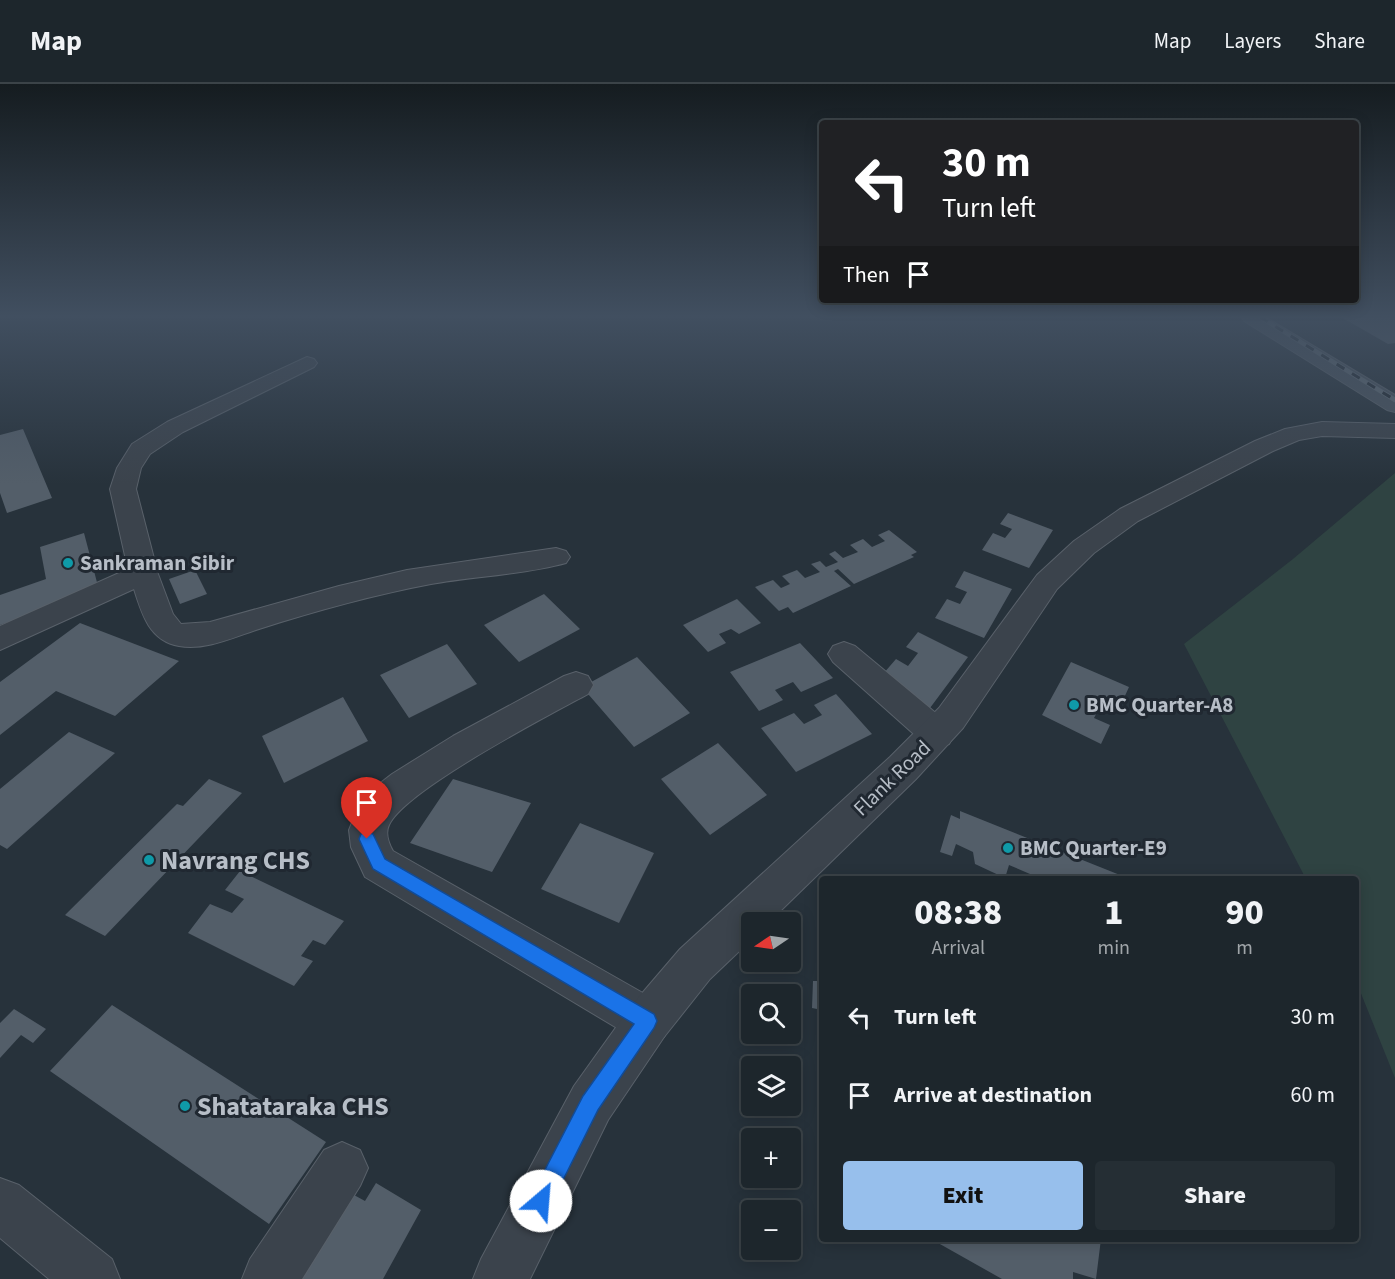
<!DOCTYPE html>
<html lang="en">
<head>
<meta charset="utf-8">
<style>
  :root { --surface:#1d262c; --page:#252e34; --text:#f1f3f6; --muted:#a0a5a9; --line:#3b4348; --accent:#97bfec }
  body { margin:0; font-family:"Source Sans 3",sans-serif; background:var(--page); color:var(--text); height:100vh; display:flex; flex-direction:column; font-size:22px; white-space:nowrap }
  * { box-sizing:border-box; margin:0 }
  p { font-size:20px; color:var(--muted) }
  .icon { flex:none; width:33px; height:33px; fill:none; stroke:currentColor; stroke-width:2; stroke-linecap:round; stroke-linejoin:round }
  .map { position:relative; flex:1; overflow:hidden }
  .panel { position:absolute; left:819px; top:792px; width:540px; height:366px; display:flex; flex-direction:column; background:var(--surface); border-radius:6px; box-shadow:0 3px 15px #0003,0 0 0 2px var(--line) }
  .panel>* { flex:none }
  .top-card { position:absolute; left:819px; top:36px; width:540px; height:183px; border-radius:6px; box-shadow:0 3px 15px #0003,0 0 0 2px var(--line); background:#202124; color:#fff; overflow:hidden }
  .needle { width:39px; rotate:257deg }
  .controls { position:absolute; left:741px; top:828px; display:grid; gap:12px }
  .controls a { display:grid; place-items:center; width:60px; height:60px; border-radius:6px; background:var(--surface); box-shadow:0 3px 15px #0003,0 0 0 2px var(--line); font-size:30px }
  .pin { position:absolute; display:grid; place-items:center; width:51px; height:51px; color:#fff; margin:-62px -26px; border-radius:50% 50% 50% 0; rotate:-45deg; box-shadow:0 0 6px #0007 }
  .pin .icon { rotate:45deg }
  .me { position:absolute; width:66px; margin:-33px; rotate:27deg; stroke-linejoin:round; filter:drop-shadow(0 0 4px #0008) }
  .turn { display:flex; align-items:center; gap:21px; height:126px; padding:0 24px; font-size:27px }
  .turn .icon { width:78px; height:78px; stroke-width:2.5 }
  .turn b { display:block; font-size:42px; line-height:51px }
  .then { display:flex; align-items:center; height:57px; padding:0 24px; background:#0003; gap:12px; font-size:22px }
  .eta { display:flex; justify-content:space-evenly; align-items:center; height:102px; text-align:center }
  .eta b { font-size:36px; font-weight:800; line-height:42px }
  .primary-button { display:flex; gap:12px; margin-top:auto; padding:12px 24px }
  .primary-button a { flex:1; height:69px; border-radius:6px; background:var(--accent); color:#111; font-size:24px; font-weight:800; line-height:69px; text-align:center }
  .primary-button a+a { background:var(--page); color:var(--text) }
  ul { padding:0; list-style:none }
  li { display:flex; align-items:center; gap:18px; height:78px; padding:0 24px }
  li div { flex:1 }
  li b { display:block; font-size:22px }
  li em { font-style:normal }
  header { display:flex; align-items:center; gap:36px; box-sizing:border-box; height:84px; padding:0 30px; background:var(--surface); border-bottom:2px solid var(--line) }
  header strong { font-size:28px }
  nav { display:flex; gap:33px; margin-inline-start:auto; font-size:21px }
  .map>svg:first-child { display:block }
  .green { fill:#2f4342 }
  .building { fill:#535e69 }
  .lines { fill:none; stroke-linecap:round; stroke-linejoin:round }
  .minor-casing { stroke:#59616a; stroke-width:2 }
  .tertiary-casing { stroke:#59616a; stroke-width:2 }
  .secondary-casing { stroke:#59616a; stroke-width:2 }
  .minor { fill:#3b434c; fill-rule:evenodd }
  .tertiary { fill:#3b434c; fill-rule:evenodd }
  .secondary { fill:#49535e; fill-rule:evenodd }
  .rail-casing { stroke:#626d77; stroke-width:4.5 }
  .rail { stroke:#202831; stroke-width:3; stroke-dasharray:9; stroke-linecap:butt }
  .route { fill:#1a73e8; stroke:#114b97; stroke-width:1.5 }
  .culture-dot { fill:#0f9aa8; stroke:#202831; stroke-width:2 }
  .labels { text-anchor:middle; stroke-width:6; stroke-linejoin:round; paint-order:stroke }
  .poi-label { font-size:21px; font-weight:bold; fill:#b7bec7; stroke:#202831; text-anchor:start }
  .street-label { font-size:21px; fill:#b7bec7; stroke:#202831 }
  .near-poi-label { font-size:26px; font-weight:bold; fill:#b7bec7; stroke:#202831; text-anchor:start }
</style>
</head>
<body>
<header>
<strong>Map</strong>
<nav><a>Map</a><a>Layers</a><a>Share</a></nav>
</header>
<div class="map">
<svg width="1395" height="1195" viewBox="0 0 1395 1195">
  <rect width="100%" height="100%" fill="#27323b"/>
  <!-- green -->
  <path class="green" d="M 1395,389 L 1395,994 L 1356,897 L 1356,795 L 1306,795 L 1184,560 L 1293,475 Z"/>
  <!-- building -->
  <path class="building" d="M 1341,233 L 1395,233 L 1395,259 L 1388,260 Z
    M 23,345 L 52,414 L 7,429 L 0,409 L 0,351 Z
    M 1008,429 L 1053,446 L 1029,484 L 982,466 L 993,449 L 1005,454 L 1012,445 L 1000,440 Z
    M 889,446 L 917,468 L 911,471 L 914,473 L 854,500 L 838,485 L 834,487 L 851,502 L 793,529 L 788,523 L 779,527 L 755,503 L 773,496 L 781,504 L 790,500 L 782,492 L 797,486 L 805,494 L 820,488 L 811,480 L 820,477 L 826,483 L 838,478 L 829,470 L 835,467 L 843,474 L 858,468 L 850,461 L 863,455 L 872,463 L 885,457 L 878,451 Z
    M 84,449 L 99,506 L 0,541 L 0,511 L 46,495 L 40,463 Z
    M 195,486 L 207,510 L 180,520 L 169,495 Z
    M 964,487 L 1012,505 L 984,554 L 935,534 L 947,515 L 960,520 L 967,508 L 955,503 Z
    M 544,510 L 580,545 L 519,578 L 484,541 Z
    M 737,515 L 761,539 L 739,550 L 731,545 L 719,550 L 726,559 L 708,568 L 683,541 Z
    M 80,539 L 179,577 L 115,632 L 56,607 L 0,651 L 0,598 Z
    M 918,548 L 968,573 L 930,624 L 877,597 L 896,575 L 908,582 L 918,569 L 906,563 Z
    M 800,559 L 833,594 L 801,608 L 793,598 L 775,606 L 783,616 L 759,627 L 730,588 Z
    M 447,560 L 477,600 L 409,634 L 380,591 Z
    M 637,573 L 690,629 L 634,663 L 582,603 Z
    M 1071,578 L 1129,603 L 1119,625 L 1103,617 L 1094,634 L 1110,641 L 1101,660 L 1042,631 Z
    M 836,610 L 872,650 L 796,688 L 761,644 L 794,629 L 804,640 L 822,631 L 814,621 Z
    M 343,613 L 368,657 L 284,699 L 262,652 Z
    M 69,648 L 115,669 L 7,765 L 0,761 L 0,705 Z
    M 718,659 L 767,711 L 710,751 L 661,695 Z
    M 209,695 L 242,709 L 105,852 L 65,831 L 177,720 L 183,722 Z
    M 453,695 L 531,719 L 492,788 L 410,759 Z
    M 960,727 L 1130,795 L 1036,795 L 1037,793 L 1009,781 L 1005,794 L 975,780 L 973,768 L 956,760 L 952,772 L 940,768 L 951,731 L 960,735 Z
    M 580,739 L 654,769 L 619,839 L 541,805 Z
    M 240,787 L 344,837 L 325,861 L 313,856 L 301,872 L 313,877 L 294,902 L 188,849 L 210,820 L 232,829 L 244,815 L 225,806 Z
    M 813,897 L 822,897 L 822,926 L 812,924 Z
    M 112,921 L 326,1058 L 269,1140 L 50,987 Z
    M 14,925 L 46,945 L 33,959 L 21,951 L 0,974 L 0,939 Z
    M 376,1099 L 421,1126 L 383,1195 L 288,1195 L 343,1105 L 365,1117 Z
    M 931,1155 L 1101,1155 L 1096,1195 L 1073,1188 L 1073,1195 L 1002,1195 Z"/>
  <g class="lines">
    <defs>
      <path id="minor" d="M 307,273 L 314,275 L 317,279 L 314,283 L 183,348 L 150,370 L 141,384 L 136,405 L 158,490 L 173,530 L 181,540 L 210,538 L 339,502 L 407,486 L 556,464 L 566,467 L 570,473 L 566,479 C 522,491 475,492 431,500 C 373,511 315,527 259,545 C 234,553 205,567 179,562 C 150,557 142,531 134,505 L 0,566 L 0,542 L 128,485 L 110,405 L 117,384 L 132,360 L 167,338 Z
        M 844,558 L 855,562 L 949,640 L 954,650 L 949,660 L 937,664 L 925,660 L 833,578 L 828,570 L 833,562 Z
        M 576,588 L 588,592 L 593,601 L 588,610 C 549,631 405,706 389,741 C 385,749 389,760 393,767 L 664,921 L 671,937 L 664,953 L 648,960 L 632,953 L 365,793 L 351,763 L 349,746 L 359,721 L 370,707 L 392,690 L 453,652 L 564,592 Z
        M 342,1058 L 360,1066 L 368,1084 L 360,1102 L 302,1195 L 242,1195 L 250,1175 L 324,1066 Z
        M 0,1094 L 19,1101 L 112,1175 L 120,1195 L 49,1195 L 0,1154 Z"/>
      <path id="tertiary" d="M 1322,338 L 1395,340 L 1395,354 L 1322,352 L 1299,356 L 1273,367 L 1138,437 L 1094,469 L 1057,505 L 963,644 L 916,695 L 769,838 L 752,838 L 752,855 L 710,895 L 664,953 L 608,1036 L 530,1195 L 473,1195 L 481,1175 L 574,1002 L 632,921 L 680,865 L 890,673 L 939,624 L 1037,491 L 1074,457 L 1120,425 L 1255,357 L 1285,345 Z"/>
      <path id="secondary" d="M 1241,233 L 1265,233 L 1395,311 L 1395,328 L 1387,326 L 1244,237 Z"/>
    </defs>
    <!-- minor casing -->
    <use href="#minor" class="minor-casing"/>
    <!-- tertiary casing -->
    <use href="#tertiary" class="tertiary-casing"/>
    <!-- secondary casing -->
    <use href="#secondary" class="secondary-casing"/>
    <!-- minor -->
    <use href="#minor" class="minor"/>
    <!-- tertiary -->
    <use href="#tertiary" class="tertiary"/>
    <!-- secondary -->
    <use href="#secondary" class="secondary"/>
    <defs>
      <path id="rail" d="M 1260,233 L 1395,316"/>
    </defs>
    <!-- rail casing -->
    <use href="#rail" class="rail-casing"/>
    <!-- rail -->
    <use href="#rail" class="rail"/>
  </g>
  <!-- sky -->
  <linearGradient id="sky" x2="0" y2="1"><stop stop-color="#151c20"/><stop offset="0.58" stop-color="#414f60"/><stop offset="1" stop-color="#414f60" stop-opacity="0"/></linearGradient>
  <rect width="1395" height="400" fill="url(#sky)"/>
  <!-- route -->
  <path class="route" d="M 367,748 L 373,750 L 385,775 L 654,930 L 657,937 L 654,944 L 598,1026 L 549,1124 L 541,1128 L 533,1124 L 530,1117 L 533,1109 L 583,1012 L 634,940 L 373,785 L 359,755 L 361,750 Z"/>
  <!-- markers -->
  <g class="culture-dot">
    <circle cx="68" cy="479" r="6"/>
    <circle cx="1074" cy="621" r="6"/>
    <circle cx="1008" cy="764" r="6"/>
    <circle cx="149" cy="776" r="6"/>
    <circle cx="185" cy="1022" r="6"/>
  </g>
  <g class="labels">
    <!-- poi labels -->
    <g class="poi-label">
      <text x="80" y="486">Sankraman Sibir</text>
      <text x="1086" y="628">BMC Quarter-A8</text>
      <text x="1020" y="771">BMC Quarter-E9</text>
    </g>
    <!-- street labels -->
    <g class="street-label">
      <text transform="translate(892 694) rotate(-44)" y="7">Flank Road</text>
    </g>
    <!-- near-poi labels -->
    <g class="near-poi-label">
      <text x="161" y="785">Navrang CHS</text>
      <text x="197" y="1031">Shatataraka CHS</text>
    </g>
  </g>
</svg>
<div class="controls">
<a><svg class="needle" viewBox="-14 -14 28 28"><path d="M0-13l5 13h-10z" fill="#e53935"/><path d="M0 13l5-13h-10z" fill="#a0a5a9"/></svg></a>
<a><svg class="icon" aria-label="search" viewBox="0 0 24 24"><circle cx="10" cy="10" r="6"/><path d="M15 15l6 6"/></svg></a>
<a><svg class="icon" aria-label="layers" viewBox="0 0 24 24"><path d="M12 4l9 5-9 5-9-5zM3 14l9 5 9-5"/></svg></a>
<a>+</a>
<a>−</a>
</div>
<div class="pin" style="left:367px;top:755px;background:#d93025"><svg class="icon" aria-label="arrive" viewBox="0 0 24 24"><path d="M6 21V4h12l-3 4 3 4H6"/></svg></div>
<svg class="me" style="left:541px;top:1117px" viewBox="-20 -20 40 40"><circle r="19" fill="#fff"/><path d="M0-13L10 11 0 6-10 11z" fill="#1a73e8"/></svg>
<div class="top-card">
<div class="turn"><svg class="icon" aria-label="left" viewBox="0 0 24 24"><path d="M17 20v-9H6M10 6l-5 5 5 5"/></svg><div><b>30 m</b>Turn left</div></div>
<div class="then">Then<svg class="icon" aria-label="arrive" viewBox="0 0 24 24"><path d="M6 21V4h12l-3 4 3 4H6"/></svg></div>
</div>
<section class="panel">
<div class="eta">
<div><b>08:38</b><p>Arrival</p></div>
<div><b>1</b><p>min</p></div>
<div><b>90</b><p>m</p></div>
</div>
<ul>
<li><svg class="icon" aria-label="left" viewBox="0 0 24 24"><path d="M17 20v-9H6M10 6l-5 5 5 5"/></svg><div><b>Turn left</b></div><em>30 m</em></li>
<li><svg class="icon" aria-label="arrive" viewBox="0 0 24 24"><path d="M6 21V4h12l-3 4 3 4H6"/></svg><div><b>Arrive at destination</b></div><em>60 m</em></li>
</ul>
<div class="primary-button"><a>Exit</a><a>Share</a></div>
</section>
</div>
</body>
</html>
